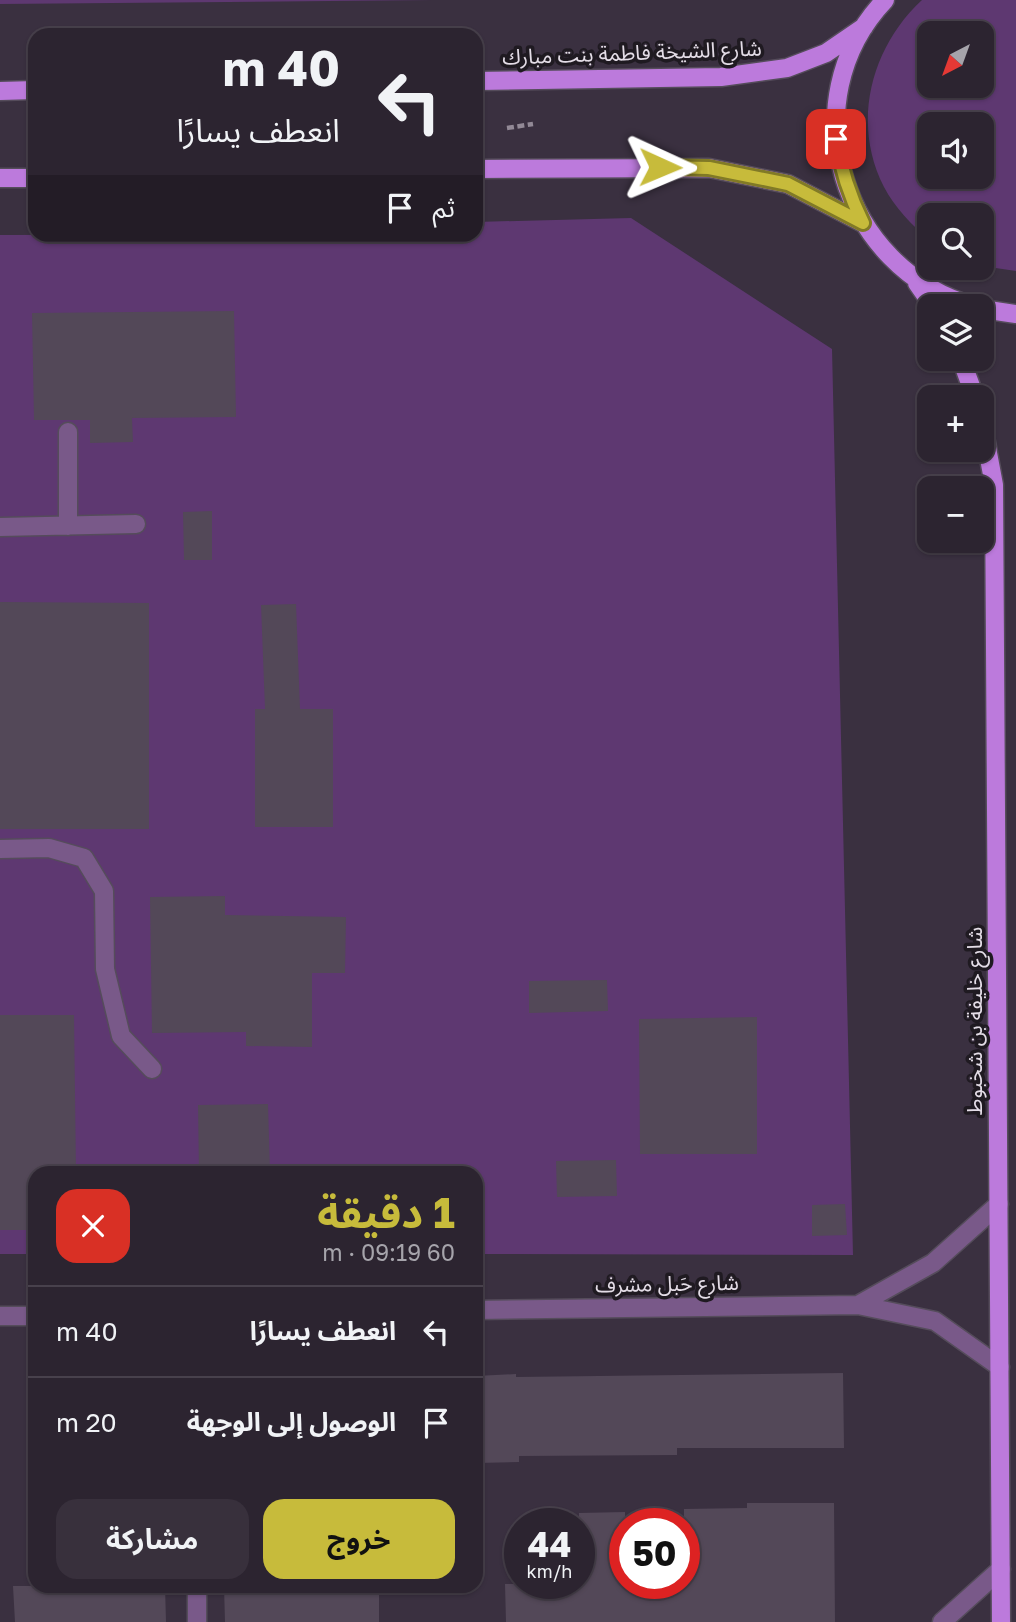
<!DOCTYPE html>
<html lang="ar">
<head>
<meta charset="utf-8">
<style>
  :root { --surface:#2c2430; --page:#38303c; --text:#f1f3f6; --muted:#a6a4ab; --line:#48414c; --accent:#c7bb3b }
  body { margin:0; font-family:"Golos Text","Noto Sans Arabic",sans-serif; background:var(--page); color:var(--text); direction:rtl; height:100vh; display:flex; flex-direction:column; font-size:26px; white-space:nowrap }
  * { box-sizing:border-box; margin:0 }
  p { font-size:23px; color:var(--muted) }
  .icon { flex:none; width:38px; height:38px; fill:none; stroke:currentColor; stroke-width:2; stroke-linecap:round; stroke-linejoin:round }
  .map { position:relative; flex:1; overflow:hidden; direction:ltr }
  .sheet { position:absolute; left:28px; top:1166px; width:455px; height:427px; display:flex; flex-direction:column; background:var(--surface); border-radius:21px; box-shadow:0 2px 5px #0004,0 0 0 2px var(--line); direction:rtl }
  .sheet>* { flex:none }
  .top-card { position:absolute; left:28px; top:28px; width:455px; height:214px; border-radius:21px; box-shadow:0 2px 5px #0004,0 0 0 2px var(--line); direction:rtl; background:#2c2430; color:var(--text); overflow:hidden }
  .needle { width:46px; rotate:221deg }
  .tools { position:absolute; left:917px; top:21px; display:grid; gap:14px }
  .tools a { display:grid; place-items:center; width:77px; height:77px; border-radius:14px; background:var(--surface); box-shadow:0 2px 5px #0004,0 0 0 2px var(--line); font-size:35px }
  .speed { position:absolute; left:504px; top:1508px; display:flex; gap:14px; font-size:35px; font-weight:700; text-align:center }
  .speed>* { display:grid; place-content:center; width:91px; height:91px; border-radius:50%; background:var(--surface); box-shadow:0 2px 5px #0004,0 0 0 2px var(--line); line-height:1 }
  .speed small { font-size:18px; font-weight:400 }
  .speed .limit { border:10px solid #d22; background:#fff; color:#111 }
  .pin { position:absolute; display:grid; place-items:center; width:60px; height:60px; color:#fff; margin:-30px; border-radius:14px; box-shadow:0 4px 10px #0006 }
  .me { position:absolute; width:77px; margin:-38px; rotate:91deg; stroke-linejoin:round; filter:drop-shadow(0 0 5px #0008) }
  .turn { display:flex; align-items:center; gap:24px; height:147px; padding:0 28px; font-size:32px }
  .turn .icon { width:91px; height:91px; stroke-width:2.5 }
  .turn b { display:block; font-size:49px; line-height:60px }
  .then { display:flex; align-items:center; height:66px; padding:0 28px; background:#0003; gap:14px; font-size:26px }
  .round { display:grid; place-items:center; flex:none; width:74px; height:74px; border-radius:21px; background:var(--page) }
  .head { display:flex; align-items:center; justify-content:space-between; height:119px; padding:0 28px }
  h1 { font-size:42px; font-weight:700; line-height:52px; color:var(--accent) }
  .primary-button { display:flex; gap:14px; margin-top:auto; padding:14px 28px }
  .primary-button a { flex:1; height:80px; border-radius:21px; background:var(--accent); color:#111; font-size:28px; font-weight:700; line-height:80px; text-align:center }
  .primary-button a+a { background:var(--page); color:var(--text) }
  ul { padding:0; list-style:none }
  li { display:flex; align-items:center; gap:21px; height:91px; padding:0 28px; border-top:2px solid var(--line) }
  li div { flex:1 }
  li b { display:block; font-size:26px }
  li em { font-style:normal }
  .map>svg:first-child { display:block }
  .green { fill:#5e3871; fill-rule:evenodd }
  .building { fill:#534858 }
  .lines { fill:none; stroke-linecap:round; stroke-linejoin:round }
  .minor-casing { stroke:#554c5b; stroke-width:21 }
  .major-casing { stroke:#554c5b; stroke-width:21 }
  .path { stroke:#928996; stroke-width:4.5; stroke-dasharray:7 3.5; stroke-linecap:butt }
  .minor { stroke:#795989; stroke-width:18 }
  .major { stroke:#bc7adc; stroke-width:18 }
  .route-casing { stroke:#817a26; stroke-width:18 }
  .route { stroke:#c7bb3b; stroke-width:12 }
  .labels { text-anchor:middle; stroke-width:7; stroke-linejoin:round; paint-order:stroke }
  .street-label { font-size:21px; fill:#e4dde7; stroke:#1f1a21 }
</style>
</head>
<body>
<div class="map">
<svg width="1016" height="1622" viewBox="0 0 1016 1622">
  <rect width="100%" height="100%" fill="#3a3040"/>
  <!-- green -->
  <path class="green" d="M 0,0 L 432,0 L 0,4 Z
    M 922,0 L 1016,0 L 1016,271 L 982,266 L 982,215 L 929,215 L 929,240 C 912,225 895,208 884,187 C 851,123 871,47 922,0 ZM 929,33 L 982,33 L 982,86 L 929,86 ZM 929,124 L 982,124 L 982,177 L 929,177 Z
    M 631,218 L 832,349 L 853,1255 L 476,1254 L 476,1172 L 35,1172 L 35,1254 L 0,1254 L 0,235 L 476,234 L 476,222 Z"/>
  <!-- building -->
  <path class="building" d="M 234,311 L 236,417 L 132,418 L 133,442 L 90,443 L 90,420 L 34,420 L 32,313 Z
    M 212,511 L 212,560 L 184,560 L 183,512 Z
    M 0,602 L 149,603 L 149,829 L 0,829 Z
    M 296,604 L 300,709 L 333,709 L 333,827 L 255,827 L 255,709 L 265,709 L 261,605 Z
    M 225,896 L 225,915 L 346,917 L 345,973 L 312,973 L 312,1047 L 246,1046 L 246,1032 L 152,1033 L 150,897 Z
    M 607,980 L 608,1011 L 529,1013 L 529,981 Z
    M 0,1015 L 74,1015 L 76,1172 L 35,1172 L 35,1230 L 0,1230 Z
    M 757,1017 L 757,1154 L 640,1154 L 639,1019 Z
    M 268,1104 L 270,1172 L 199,1172 L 198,1105 Z
    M 616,1160 L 617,1196 L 557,1197 L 556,1161 Z
    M 845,1204 L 847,1235 L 812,1236 L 812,1205 Z
    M 843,1373 L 844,1448 L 677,1448 L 677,1455 L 519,1456 L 519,1462 L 476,1463 L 476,1376 L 516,1374 L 516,1377 Z
    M 747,1503 L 834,1503 L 835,1622 L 506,1622 L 505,1584 L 579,1584 L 579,1513 L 625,1512 L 625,1584 L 684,1584 L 684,1509 L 747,1508 Z
    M 13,1586 L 165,1586 L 166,1622 L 15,1622 Z
    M 224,1586 L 379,1586 L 379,1622 L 225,1622 Z"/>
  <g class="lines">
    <defs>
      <path id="minor" d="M 68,432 L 68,526
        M 0,527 L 136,524
        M 0,849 L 49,848 L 84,858 L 104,891 L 105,969 L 121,1036 L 152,1069
        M 858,1305 L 933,1263 L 999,1204
        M 476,1310 L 858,1305 L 935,1321 L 1000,1367
        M 0,1316 L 35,1316
        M 197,1622 L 197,1586
        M 942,1622 L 1001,1569"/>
      <path id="major" d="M 885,0 C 789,101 842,269 973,306
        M 476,81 L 721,77 L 787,68 L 826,53 L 864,27
        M 0,91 L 35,90
        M 476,169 L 709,168 L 788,184 L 863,223
        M 0,178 L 35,178
        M 917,283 L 933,306
        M 982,309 L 1016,314
        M 961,359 L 975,397
        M 982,421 L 994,485 L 1001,1622"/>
    </defs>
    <!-- minor casing -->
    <use href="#minor" class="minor-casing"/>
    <!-- major casing -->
    <use href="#major" class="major-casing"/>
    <!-- path -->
    <path class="path" d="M 507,128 L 533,124"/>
    <!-- minor -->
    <use href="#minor" class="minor"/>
    <!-- major -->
    <use href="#major" class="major"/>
  </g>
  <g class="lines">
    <defs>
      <path id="route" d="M 660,167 L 709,168 L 788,184 L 863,223 C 849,195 841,170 836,139"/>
    </defs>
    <!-- route casing -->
    <use href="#route" class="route-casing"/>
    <!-- route -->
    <use href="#route" class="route"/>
  </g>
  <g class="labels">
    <!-- street labels -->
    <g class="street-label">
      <text transform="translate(632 53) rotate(-2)" y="7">شارع الشيخة فاطمة بنت مبارك</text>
      <text transform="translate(975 1021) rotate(-90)" y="7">شارع خليفة بن شخبوط</text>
      <text transform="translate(667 1284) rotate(-1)" y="7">شارع حَبل مشرف</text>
    </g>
  </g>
</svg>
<div class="tools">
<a><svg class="needle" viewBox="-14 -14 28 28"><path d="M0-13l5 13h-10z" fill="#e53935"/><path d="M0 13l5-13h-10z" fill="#a6a4ab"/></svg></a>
<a><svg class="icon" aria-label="sound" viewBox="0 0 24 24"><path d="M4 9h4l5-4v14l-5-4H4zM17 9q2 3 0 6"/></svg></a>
<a><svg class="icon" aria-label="search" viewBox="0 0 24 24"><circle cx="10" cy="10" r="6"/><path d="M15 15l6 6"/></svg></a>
<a><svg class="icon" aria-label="layers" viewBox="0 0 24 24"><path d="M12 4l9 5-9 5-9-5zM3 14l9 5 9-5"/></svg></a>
<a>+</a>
<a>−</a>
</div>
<div class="speed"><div>44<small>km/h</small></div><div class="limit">50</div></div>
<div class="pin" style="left:836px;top:139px;background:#d93025"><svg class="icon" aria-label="arrive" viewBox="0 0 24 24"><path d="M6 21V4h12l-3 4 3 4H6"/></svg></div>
<svg class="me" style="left:660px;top:167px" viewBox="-20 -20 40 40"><path d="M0-17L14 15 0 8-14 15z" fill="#c7bb3b" stroke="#fff" stroke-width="4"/></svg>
<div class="top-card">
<div class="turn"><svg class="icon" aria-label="left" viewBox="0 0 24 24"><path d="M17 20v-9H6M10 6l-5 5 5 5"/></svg><div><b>40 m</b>انعطف يسارًا</div></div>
<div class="then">ثم<svg class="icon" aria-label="arrive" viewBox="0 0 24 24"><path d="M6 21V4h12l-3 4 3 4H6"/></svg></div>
</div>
<section class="sheet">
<div class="head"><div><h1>1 دقيقة</h1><p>60 m · 09:19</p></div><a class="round" style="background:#d93025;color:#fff"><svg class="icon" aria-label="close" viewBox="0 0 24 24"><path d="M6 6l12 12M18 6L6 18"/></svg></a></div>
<ul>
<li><svg class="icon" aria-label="left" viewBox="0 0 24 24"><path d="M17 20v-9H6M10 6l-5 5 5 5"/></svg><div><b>انعطف يسارًا</b></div><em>40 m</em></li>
<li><svg class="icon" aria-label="arrive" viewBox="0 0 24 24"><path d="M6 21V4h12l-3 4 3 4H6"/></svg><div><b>الوصول إلى الوجهة</b></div><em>20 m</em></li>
</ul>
<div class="primary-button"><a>خروج</a><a>مشاركة</a></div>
</section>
</div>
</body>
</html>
